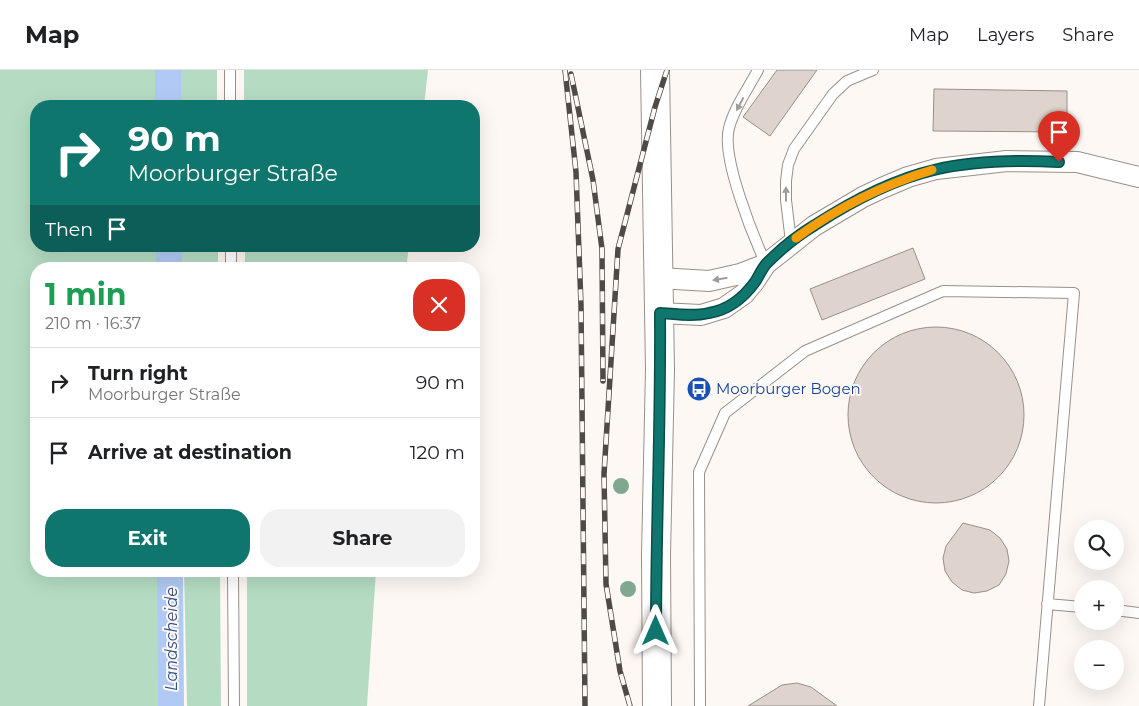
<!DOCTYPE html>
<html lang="en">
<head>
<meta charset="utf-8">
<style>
  :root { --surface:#fff; --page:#f2f2f2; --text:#202124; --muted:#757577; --line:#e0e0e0; --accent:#0f766e }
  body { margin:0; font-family:Montserrat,sans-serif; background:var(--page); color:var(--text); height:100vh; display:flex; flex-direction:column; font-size:19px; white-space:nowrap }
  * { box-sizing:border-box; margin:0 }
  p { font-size:16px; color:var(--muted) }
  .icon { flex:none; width:28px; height:28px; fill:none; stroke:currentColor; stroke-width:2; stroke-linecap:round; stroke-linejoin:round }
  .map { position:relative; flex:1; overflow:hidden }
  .side { position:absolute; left:30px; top:192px; width:450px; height:315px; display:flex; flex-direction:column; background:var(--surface); border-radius:20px; box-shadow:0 5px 20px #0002 }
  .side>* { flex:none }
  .guide { position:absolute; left:30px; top:30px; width:450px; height:152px; border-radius:20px; box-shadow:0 5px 20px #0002; background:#0f766e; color:#fff; overflow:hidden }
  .fabs { position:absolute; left:1074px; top:450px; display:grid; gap:10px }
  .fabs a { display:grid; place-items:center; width:50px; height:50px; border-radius:50%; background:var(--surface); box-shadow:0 5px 20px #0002; font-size:25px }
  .pin { position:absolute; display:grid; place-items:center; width:42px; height:42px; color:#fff; margin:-51px -21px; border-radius:50% 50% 50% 0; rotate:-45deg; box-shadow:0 0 5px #0007 }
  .pin .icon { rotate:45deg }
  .me { position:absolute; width:55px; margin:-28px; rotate:0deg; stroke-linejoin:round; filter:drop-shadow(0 0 4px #0008) }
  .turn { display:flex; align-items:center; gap:18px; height:105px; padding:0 15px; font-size:22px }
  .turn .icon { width:65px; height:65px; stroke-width:2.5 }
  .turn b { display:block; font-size:35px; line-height:42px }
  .then { display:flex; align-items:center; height:48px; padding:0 15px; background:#0003; gap:10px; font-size:19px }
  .round { display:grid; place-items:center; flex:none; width:52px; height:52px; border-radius:20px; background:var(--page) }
  .overview { display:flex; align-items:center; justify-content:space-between; height:85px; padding:0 15px }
  h1 { font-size:30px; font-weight:700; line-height:38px; color:#1e9e55 }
  .primary-button { display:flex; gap:10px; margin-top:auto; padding:10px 15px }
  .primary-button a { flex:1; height:58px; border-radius:20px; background:var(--accent); color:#fff; font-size:20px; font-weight:700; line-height:58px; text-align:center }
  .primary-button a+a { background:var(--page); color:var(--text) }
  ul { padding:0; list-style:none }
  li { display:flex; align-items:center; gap:15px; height:70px; padding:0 15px; border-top:1px solid var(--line) }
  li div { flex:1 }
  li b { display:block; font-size:19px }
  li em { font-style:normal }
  header { display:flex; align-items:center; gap:30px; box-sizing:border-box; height:70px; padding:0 25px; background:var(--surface); border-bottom:1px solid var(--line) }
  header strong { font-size:24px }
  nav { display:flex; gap:28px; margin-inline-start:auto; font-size:18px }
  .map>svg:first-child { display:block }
  .green { fill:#b5dcc3 }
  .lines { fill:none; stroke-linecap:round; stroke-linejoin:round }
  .canal { stroke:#b1caf5; stroke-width:26 }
  .building { fill:#ded4cd; stroke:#988f88 }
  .lane-casing { stroke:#9a908a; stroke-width:12 }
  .street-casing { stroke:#9a908a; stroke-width:22 }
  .secondary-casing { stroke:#9a908a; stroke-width:30 }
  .lane { stroke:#fff; stroke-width:10 }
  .street { stroke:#fff; stroke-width:20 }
  .secondary { stroke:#fff; stroke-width:28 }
  .rail-casing { stroke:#4e4a47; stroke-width:5.5 }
  .rail { stroke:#fef8f4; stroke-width:4; stroke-dasharray:11; stroke-linecap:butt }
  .tree { fill:#80a891 }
  .oneway { fill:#9e9c9b }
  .route-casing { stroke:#0a4d48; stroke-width:12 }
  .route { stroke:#0f766e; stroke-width:9 }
  .slow { stroke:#f59e0b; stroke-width:9 }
  .labels { text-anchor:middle; stroke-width:4; stroke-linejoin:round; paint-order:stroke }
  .transit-label { font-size:15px; fill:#164399; stroke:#fef8f4; text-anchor:start }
  .water-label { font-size:16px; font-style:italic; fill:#324f85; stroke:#fef8f4 }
</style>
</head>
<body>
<header>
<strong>Map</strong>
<nav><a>Map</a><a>Layers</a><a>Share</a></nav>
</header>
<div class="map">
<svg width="1139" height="636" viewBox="0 0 1139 636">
  <rect width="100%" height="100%" fill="#fef8f4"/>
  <!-- green -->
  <path class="green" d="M 0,0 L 159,0 L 159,36 L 36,36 L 36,176 L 160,176 L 161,199 L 36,199 L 36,501 L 163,501 L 164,636 L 0,636 Z
    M 175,0 L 217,0 L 217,36 L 176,36 Z
    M 244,0 L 428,0 L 424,36 L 244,36 Z
    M 178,176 L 218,176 L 218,199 L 179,199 Z
    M 245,176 L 409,176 L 406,199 L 245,199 Z
    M 184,501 L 220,501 L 221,636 L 187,636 Z
    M 247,501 L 376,501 L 367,636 L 247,636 Z"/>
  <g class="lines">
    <!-- canal -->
    <path class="canal" d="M 168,0 L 168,36
      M 169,176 L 169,199
      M 170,501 L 171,636"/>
  </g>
  <!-- building -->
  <path class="building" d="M 777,0 L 817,0 L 770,66 L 743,47 Z
    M 934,19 L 1067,21 L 1067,62 L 933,61 Z
    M 913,178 L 925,209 L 822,250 L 810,219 Z
    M848 345a88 88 0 1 1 176 0a88 88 0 1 1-176 0Z
    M 963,453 L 990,460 L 1000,468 L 1007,479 L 1009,491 L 1006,504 L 999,515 L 987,521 L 974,523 L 962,520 L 952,512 L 945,501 L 943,488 L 946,476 Z
    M 797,613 L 811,617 L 837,636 L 748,636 L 782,615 Z"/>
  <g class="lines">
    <defs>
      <path id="lane" d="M 230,0 L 230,36
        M 758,0 C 748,19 734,38 729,58 C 721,87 753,166 766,194
        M 791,172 L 786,130 L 786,111 L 788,95 L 794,79 L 833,24 L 847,11 L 873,0
        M 231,176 L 231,199
        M 233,501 L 234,636
        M 1047,534 L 1082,537
        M 1115,540 L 1139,543
        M 700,636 L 699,402 L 725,343 L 805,281 L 943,221 L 1074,223 L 1039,636"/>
      <path id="street" d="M 659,208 L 709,211 L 740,204 L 766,194
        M 660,243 L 701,245 L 724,238 L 744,224 L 754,212 L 766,194 L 814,156 L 863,127 L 882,118 L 908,107 L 936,99 L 1007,91 L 1077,92 L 1139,107"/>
      <path id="secondary" d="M 655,0 L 660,299 L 656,485 L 657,636"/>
    </defs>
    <!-- lane casing -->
    <use href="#lane" class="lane-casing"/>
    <!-- street casing -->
    <use href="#street" class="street-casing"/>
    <!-- secondary casing -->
    <use href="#secondary" class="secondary-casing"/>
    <!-- lane -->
    <use href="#lane" class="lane"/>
    <!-- street -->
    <use href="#street" class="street"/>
    <!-- secondary -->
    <use href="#secondary" class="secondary"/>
    <defs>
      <path id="rail" d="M 565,0 L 576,102 L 581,235 L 585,636
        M 571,4 L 593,110 L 602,179 L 603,311
        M 630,636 L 620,601 L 606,514 L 604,404 L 618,179 L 655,37 L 667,0"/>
    </defs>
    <!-- rail casing -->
    <use href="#rail" class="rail-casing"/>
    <!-- rail -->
    <use href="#rail" class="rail"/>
  </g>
  <!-- trees -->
  <g class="tree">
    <circle cx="621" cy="416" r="8"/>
    <circle cx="628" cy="519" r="8"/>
  </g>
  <!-- one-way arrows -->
  <defs><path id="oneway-solid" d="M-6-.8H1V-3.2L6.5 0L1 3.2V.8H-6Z" transform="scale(1.25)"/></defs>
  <g class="oneway">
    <use href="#oneway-solid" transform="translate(740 34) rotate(118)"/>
    <use href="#oneway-solid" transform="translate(786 124) rotate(-90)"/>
    <use href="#oneway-solid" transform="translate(720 209) rotate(171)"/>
  </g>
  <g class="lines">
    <defs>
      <path id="route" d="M 656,561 C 656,455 661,349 660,243 C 676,244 693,247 709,243 C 728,240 744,227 755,212 C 759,206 762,198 767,193 C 781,179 798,165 815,155 C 852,131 891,110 934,100 C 971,91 1021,90 1059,92"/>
    </defs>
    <!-- route casing -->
    <use href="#route" class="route-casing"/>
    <!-- route -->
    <use href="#route" class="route"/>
    <!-- slow -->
    <path class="slow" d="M 796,168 C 837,138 883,115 932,100"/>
  </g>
  <!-- icons -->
  <defs>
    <symbol id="bus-disc" viewBox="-11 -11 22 22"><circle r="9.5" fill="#1a4fb4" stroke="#fef8f4"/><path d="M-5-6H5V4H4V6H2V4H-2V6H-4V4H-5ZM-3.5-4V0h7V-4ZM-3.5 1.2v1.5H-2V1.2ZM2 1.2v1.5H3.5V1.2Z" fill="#fff"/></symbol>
  </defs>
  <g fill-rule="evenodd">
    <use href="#bus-disc" x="685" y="305" width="28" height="28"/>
  </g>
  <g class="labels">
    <!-- transit labels -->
    <g class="transit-label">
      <text x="716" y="324">Moorburger Bogen</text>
    </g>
    <!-- water labels -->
    <g class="water-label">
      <text transform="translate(171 569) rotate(-90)" y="6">Landscheide</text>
    </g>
  </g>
</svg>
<div class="fabs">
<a><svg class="icon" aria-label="search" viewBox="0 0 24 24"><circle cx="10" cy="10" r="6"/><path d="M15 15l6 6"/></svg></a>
<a>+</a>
<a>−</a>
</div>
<div class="pin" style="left:1059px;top:92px;background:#d93025"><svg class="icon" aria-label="arrive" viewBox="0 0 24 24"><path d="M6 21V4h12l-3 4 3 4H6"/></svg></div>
<svg class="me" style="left:656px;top:561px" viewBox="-20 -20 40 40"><path d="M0-17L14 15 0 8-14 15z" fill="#0f766e" stroke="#fff" stroke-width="4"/></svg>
<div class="guide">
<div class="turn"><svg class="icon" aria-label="right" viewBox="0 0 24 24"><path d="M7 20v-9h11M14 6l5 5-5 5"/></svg><div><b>90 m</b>Moorburger Straße</div></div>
<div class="then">Then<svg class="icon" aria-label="arrive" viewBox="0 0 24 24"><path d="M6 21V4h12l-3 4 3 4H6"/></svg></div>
</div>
<section class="side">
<div class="overview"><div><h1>1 min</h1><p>210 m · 16:37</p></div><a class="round" style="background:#d93025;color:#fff"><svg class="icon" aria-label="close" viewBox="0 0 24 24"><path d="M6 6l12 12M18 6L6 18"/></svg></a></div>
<ul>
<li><svg class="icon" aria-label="right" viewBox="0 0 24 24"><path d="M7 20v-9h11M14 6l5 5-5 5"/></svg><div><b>Turn right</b><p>Moorburger Straße</p></div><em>90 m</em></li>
<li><svg class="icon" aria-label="arrive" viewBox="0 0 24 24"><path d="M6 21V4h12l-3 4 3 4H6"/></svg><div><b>Arrive at destination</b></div><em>120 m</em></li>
</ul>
<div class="primary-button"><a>Exit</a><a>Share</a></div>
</section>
</div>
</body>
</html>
